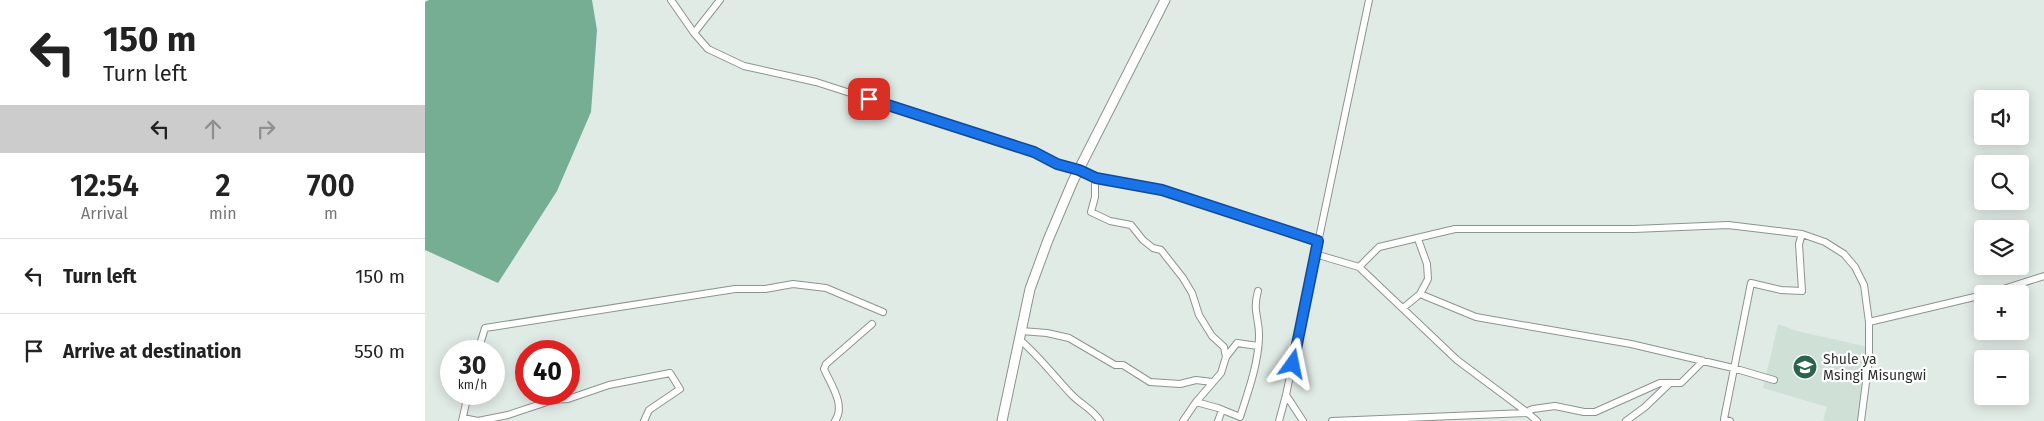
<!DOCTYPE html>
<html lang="en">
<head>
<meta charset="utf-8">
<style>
  :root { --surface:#fff; --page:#f2f2f2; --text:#222; --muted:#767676; --line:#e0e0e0 }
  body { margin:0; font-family:"Fira Sans",sans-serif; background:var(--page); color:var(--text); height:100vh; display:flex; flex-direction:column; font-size:19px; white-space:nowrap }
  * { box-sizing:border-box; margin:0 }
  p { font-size:16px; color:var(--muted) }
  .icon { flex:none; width:28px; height:28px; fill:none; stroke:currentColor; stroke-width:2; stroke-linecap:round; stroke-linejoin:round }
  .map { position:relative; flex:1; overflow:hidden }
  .drawer { display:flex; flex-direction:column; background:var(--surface); width:425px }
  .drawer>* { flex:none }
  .top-card { background:#fff; color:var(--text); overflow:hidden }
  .fabs { position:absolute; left:1549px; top:90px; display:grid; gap:10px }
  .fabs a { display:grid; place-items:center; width:55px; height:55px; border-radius:5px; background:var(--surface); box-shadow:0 2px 12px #0003; font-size:25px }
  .speed { position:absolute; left:15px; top:340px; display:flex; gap:10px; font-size:25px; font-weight:700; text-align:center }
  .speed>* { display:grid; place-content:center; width:65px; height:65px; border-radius:50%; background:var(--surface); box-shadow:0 2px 12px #0003; line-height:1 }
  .speed small { font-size:12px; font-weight:400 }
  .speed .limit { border:8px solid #d22; background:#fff; color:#111 }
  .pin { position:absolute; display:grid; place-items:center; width:42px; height:42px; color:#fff; margin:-21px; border-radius:10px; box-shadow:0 2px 8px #0006 }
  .me { position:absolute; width:55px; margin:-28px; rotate:12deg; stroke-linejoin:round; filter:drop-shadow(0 0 4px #0008) }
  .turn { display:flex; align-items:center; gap:18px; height:105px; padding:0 20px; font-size:22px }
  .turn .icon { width:65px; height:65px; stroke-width:2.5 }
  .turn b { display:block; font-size:35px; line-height:42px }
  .lanes { display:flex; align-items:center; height:48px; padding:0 20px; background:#0003; justify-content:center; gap:25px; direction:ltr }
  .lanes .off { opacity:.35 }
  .eta { display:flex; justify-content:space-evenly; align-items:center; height:85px; text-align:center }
  .eta b { font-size:30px; font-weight:600; line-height:35px }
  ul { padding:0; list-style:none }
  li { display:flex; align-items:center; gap:15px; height:75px; padding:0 20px; border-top:1px solid var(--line) }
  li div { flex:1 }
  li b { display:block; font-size:19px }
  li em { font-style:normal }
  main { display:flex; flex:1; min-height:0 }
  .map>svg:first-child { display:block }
  .built { fill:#cfe1d7 }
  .water { fill:#75ae93 }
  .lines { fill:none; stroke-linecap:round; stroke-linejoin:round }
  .minor-casing { stroke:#8b948f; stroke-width:8 }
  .highway-casing { stroke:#8b948f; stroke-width:11 }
  .minor { stroke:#fff; stroke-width:6 }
  .highway { stroke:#fff; stroke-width:9 }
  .route-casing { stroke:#114b97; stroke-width:12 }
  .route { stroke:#1a73e8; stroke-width:9 }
  .labels { text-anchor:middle; stroke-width:4.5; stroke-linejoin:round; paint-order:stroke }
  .poi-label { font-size:14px; fill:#2c302e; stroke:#fff; text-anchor:start }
</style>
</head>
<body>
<main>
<section class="drawer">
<div class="top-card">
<div class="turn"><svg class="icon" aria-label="left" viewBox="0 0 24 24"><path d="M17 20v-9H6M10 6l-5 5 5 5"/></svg><div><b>150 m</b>Turn left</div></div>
<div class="lanes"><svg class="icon" aria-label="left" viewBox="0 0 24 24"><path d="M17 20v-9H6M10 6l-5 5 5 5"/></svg><svg class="icon off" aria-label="ahead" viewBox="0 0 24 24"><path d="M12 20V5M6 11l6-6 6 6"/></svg><svg class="icon off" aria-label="right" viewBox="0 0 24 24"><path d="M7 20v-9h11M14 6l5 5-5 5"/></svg></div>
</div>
<div class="eta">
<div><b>12:54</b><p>Arrival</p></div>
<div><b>2</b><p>min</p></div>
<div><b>700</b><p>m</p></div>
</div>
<ul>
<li><svg class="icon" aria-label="left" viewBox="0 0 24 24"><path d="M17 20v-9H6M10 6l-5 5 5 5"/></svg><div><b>Turn left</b></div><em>150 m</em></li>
<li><svg class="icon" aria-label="arrive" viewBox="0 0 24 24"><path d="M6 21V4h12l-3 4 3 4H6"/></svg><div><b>Arrive at destination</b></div><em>550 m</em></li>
</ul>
</section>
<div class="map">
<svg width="1619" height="421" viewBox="0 0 1619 421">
  <rect width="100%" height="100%" fill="#e1ebe6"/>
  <!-- built -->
  <path class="built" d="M 1353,324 L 1372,331 L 1444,347 L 1436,421 L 1400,421 L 1398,420 L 1402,407 L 1338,388 Z"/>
  <!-- water -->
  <path class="water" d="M 4,0 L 167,0 L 172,30 L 166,112 L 132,191 L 73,283 L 0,250 L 0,2 Z"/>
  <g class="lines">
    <defs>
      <path id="minor" d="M 246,0 L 269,33 L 283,49 L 319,66 L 391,82 L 609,152 L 632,164 L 654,169 L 671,177 L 737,190 L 893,241
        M 269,33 L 295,0
        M 670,185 L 670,197 L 666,212 L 685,221 L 706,225 L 718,240 L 728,248 L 736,250 L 758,278 L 767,293 L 774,315 L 787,336 L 799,347 L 801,357
        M 993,239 L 1002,264 L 1003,279 L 995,294
        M 890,254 L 934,267 L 1032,360 L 1103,413
        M 934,267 L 954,247 L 1030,229 L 1209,229 L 1303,225 L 1377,234 L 1400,242 L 1419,254 L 1430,267 L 1439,285 L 1444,322 L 1444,359 L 1436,421
        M 1563,294 L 1619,276
        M 978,308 L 995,294 L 1051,317 L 1206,344 L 1308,368 L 1349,380
        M 1444,322 L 1558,295
        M 596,331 L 622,333 L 644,338 L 690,365 L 698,365 L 725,382 L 755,384 L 771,380 L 787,382
        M 594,339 C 614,356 628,375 646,394 C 655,404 668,409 675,421
        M 53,351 L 60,328 L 310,289 L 340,289 L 368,284 L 401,288 L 458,312
        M 861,395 L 878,421
        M 771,402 L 793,408 L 815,417 C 823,392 833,365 834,338 C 835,319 827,312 833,291
        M 38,418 L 53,421
        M 37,421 L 43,394
        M 53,421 L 83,415 L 128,400 L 143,399 L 184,385 L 245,373 L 255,389 L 224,410 L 219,421
        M 410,421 C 421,405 406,385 399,369 L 401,364 L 447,324
        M 758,421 L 771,402 L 796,373 L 801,357 L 812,343 L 833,346
        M 793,421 L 797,410
        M 854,421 L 861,395 L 944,0
        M 907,421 L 1103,413
        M 1112,421 L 1104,414 L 1105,410 L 1108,409 L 1130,406 L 1159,412 L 1170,412 L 1235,383 L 1256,383 L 1278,361
        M 1201,421 L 1220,407 L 1245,383
        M 1305,421 L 1299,419 L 1326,283 L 1356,290 L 1377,291 L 1374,244 L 1377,234"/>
      <path id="highway" d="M 577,421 L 605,289 L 623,240 L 648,181 L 740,0"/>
    </defs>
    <!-- minor casing -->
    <use href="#minor" class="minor-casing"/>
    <!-- highway casing -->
    <use href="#highway" class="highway-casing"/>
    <!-- minor -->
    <use href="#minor" class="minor"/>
    <!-- highway -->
    <use href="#highway" class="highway"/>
  </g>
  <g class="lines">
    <defs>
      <path id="route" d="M 444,99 L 609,152 L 632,164 L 654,170 L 671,178 L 737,190 L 893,241 L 868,364"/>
    </defs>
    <!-- route casing -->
    <use href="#route" class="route-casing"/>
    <!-- route -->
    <use href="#route" class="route"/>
  </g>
  <!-- icons -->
  <defs>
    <symbol id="school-disc" viewBox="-11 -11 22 22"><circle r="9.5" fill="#2b644c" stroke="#fff"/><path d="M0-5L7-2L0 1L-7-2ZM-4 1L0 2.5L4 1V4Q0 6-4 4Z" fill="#fff"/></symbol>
  </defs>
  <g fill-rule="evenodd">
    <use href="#school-disc" x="1366" y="353" width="28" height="28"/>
  </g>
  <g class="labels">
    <!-- poi labels -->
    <g class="poi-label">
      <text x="1398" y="364">Shule ya<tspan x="1398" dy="16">Msingi Misungwi</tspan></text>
    </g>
  </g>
</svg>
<div class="fabs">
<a><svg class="icon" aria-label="sound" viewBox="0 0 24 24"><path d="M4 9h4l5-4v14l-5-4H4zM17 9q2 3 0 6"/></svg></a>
<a><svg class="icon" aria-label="search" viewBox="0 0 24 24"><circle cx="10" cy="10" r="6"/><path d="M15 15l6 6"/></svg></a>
<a><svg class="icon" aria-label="layers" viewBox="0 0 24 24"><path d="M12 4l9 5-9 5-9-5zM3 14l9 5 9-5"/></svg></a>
<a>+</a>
<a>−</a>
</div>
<div class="speed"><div>30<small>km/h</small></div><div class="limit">40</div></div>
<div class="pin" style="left:444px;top:99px;background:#d93025"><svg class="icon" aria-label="arrive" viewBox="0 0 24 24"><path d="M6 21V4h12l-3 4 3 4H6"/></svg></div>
<svg class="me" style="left:868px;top:364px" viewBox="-20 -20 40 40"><path d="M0-17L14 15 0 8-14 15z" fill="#1a73e8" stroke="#fff" stroke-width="4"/></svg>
</div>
</main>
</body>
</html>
